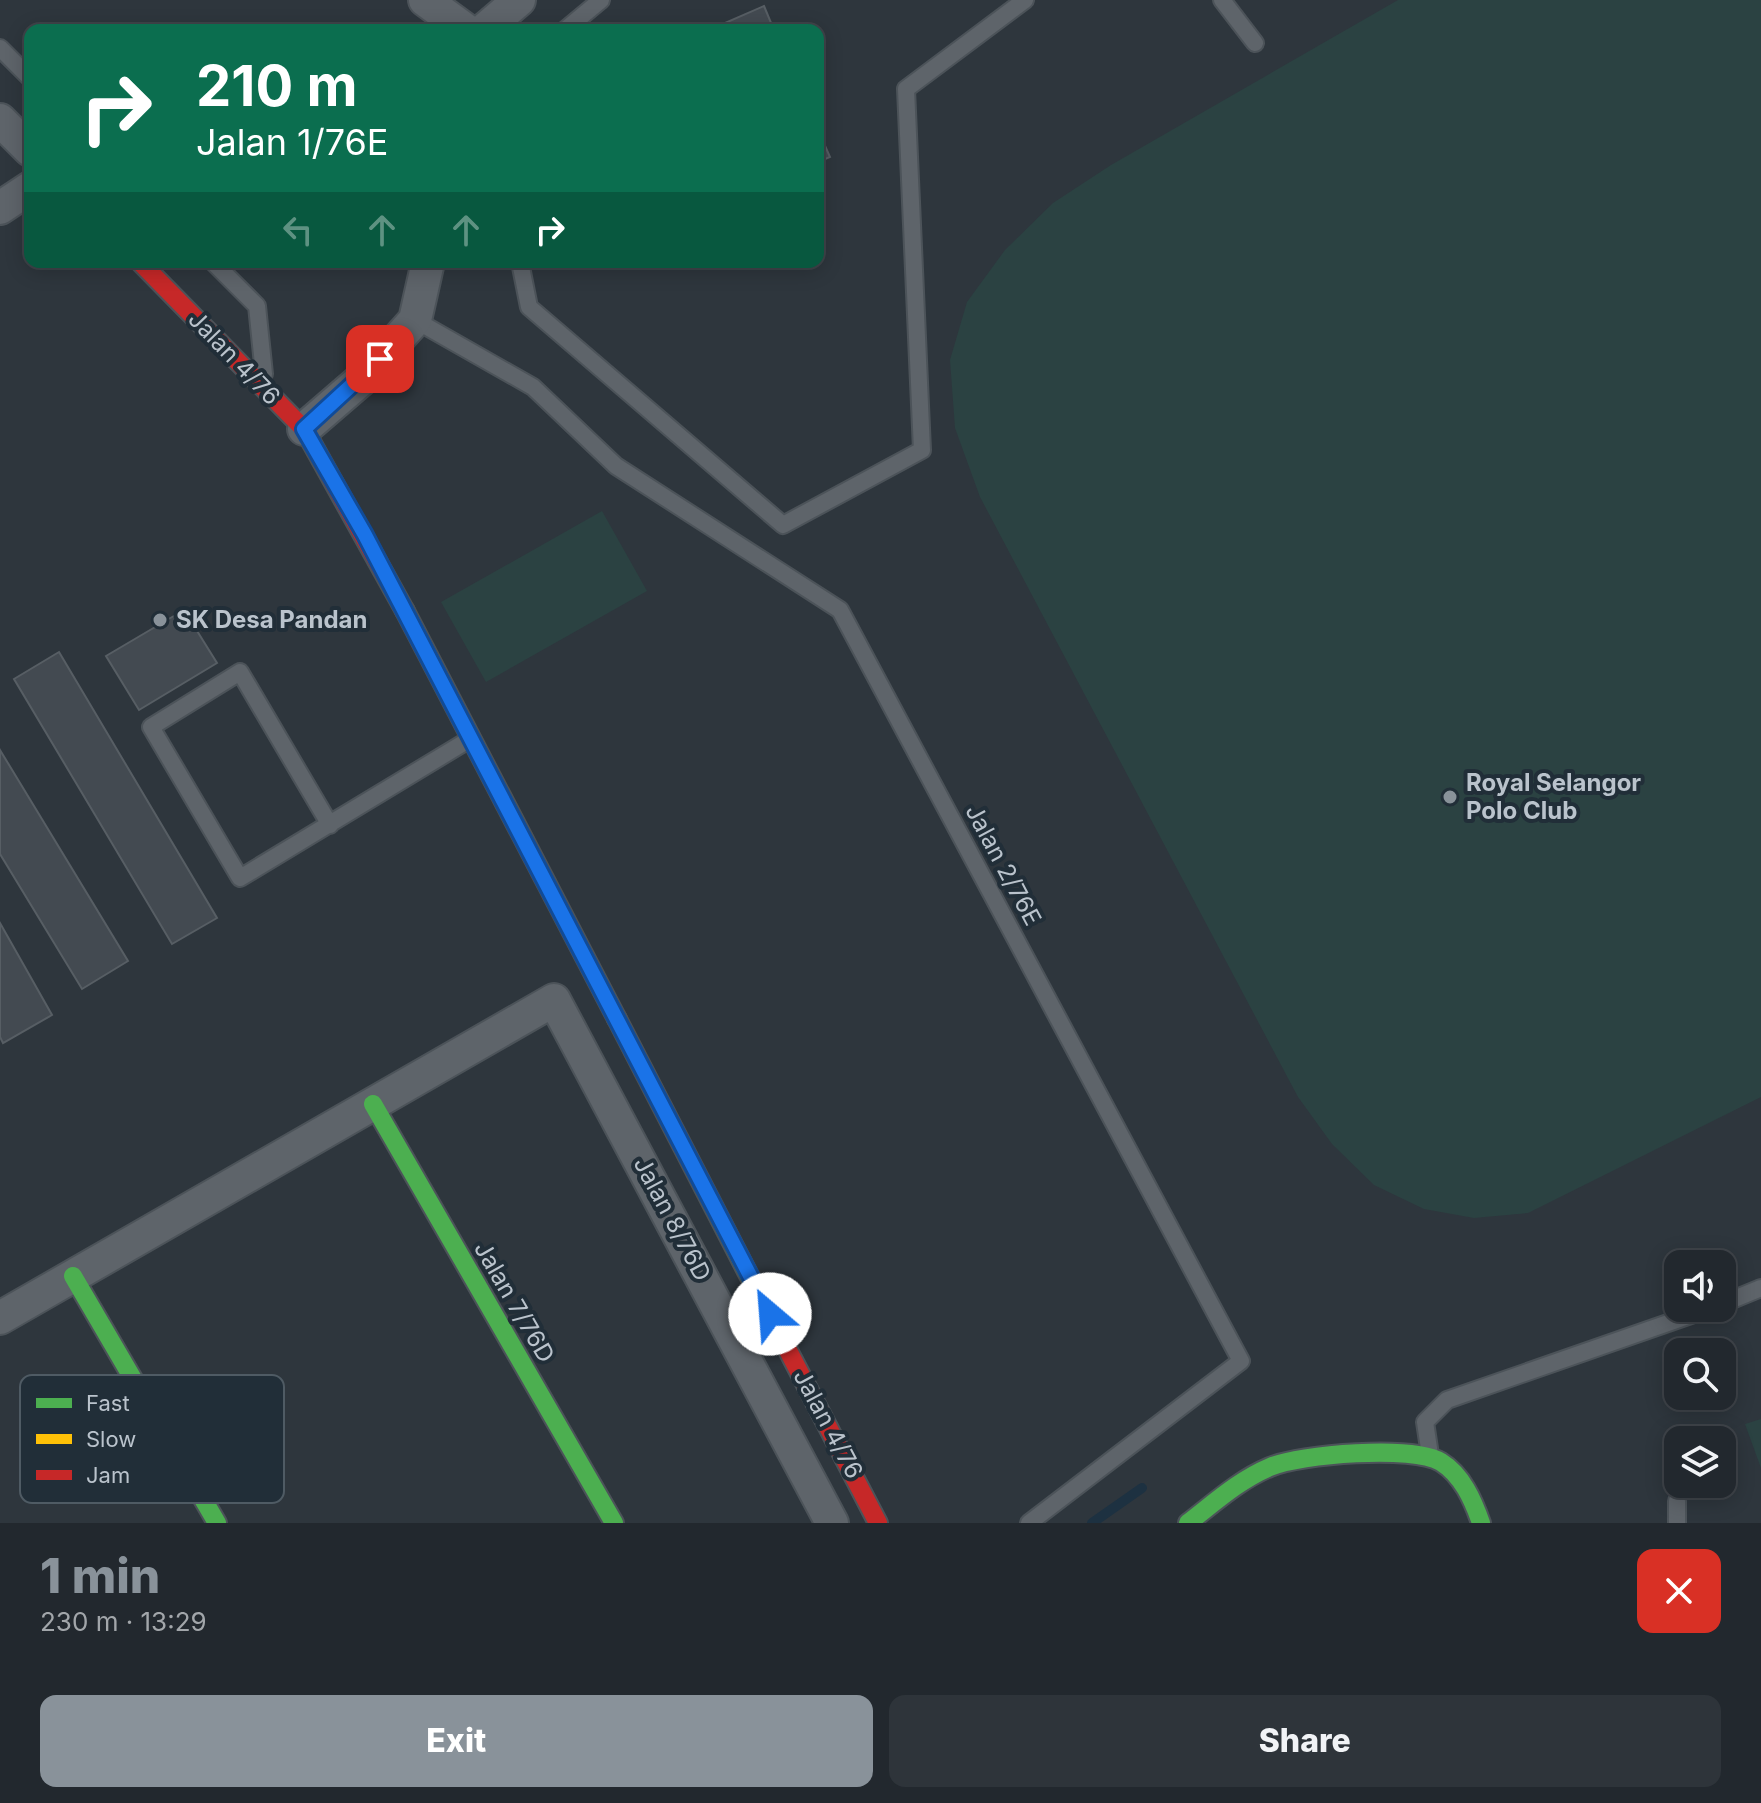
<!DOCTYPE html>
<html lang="en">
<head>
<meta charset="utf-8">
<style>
  :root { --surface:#22282e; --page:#2e343a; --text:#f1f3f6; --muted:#a2a6aa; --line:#3f444a; --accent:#89929a }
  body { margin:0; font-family:Inter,sans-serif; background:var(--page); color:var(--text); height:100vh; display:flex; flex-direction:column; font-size:30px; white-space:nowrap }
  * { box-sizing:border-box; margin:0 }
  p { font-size:26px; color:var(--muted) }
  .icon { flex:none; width:44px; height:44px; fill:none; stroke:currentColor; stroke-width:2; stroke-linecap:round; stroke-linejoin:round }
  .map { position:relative; height:1523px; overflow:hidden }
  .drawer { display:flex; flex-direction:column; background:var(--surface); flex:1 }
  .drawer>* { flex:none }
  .top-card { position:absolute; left:24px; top:24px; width:800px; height:244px; border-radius:16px; box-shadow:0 4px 20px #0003,0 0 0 2px var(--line); background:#0b6e4f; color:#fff; overflow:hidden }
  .tools { position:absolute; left:1664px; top:1250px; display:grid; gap:16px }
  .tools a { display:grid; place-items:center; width:72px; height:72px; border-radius:16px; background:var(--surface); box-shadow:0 4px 20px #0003,0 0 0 2px var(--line); font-size:40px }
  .pin { position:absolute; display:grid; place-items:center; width:68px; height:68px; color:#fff; margin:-34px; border-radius:16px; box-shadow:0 4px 12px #0006 }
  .me { position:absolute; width:88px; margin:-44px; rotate:333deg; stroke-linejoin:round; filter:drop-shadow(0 0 6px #0008) }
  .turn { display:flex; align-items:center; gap:28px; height:168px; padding:0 40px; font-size:36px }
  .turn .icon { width:104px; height:104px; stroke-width:2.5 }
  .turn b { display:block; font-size:56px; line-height:68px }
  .lanes { display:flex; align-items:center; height:76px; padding:0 40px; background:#0003; justify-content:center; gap:40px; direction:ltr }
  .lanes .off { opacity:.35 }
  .round { display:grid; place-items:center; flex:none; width:84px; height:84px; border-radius:16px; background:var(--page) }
  .summary { display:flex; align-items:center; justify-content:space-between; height:136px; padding:0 40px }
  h1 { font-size:48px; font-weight:800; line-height:60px; color:var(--accent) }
  .cta { display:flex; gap:16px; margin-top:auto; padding:16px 40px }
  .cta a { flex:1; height:92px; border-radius:16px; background:var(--accent); color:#fff; font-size:32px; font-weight:800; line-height:92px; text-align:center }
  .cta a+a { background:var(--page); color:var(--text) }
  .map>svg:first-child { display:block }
  .green { fill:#2b4242 }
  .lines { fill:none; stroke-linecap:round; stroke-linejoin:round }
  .stream { stroke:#1d3141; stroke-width:10 }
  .building { fill:#434a51; stroke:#575e64; stroke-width:2 }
  .lane-casing { stroke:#4c5359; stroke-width:20 }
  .street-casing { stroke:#4c5359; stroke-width:36 }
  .fast-casing { stroke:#4c5359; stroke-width:22 }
  .slow-casing { stroke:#4c5359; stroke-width:22 }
  .jam-casing { stroke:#4c5359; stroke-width:22 }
  .lane { stroke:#5e646a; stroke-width:16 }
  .street { stroke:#5e646a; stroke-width:32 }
  .fast { stroke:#4caf50; stroke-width:18 }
  .slow { stroke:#ffc107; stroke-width:18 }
  .jam { stroke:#c62828; stroke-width:18 }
  .route-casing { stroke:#114b97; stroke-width:20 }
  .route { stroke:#1a73e8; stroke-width:14 }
  .poi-dot { fill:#89929a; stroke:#212e38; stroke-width:3 }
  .labels { text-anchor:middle; stroke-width:8; stroke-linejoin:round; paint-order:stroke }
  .street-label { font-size:24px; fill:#bac3cc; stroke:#212e38 }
  .poi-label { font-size:24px; font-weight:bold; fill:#bac3cc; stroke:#212e38; text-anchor:start }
  .key { fill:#212e38; stroke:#4f5b64; stroke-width:2 }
  .key-label { font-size:22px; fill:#bac3cc }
</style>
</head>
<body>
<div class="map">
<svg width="1761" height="1523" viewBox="0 0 1761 1523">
  <rect width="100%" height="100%" fill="#2e363d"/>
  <!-- green -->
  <path class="green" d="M 1398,0 L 1761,0 L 1761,1097 L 1528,1213 L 1474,1218 L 1424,1209 L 1374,1185 L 1332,1144 L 1298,1097 L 980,497 L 955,428 L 950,360 L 967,302 L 1005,250 L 1053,203 L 1111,165 Z
    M 602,511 L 647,591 L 486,682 L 441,602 Z
    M 1761,1419 L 1761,1468 L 1745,1424 Z"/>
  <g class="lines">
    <!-- stream -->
    <path class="stream" d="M 1092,1523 L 1142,1488"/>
  </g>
  <!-- building -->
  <path class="building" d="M 764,6 L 774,30 L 709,30 Z
    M 818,130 L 830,157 L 818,162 Z
    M 184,610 L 217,663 L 139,710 L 106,656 Z
    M 59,652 L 217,918 L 172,944 L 14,679 Z
    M 0,750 L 128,961 L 82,989 L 0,854 Z
    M 0,923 L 52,1015 L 3,1043 L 0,1037 Z"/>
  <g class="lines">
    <defs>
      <path id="lane" d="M 1222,0 L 1255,43
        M 565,30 L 601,0
        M 0,48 L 30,78
        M 213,262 L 257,306 L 264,374
        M 520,262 L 529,307 L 783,525 L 922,450 L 906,89 L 1025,0
        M 415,320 L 533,387 L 616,466 L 840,610 L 1241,1361 L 1029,1523
        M 330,825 L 240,672 L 151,727 L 240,878 L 470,739
        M 1722,1304 L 1761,1288
        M 1430,1455 L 1425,1422 L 1447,1400 L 1711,1308
        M 1677,1501 L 1677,1523"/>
      <path id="street" d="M 425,0 L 466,30
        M 484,30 L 519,0
        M 0,120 L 30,150
        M 0,208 L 30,188
        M 304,429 L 362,379 L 415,320 L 428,262
        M 0,1318 L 554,1000 L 832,1523"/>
      <path id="fast" d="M 617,1019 L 757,1291
        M 373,1104 L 614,1523
        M 73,1276 L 217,1523
        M 1188,1523 C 1214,1503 1239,1480 1270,1467 C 1300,1454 1413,1445 1441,1462 C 1462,1475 1473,1500 1481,1523"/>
      <path id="slow" d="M 405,611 L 617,1019"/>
      <path id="jam" d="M 140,262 L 304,429 L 405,611
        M 757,1291 L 878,1523"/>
    </defs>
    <!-- lane casing -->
    <use href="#lane" class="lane-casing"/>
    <!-- street casing -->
    <use href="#street" class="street-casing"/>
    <!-- fast casing -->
    <use href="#fast" class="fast-casing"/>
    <!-- slow casing -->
    <use href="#slow" class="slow-casing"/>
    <!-- jam casing -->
    <use href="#jam" class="jam-casing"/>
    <!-- lane -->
    <use href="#lane" class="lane"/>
    <!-- street -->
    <use href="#street" class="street"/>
    <!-- fast -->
    <use href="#fast" class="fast"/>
    <!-- slow -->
    <use href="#slow" class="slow"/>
    <!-- jam -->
    <use href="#jam" class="jam"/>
  </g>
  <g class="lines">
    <defs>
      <path id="route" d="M 380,359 L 304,429 L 365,535 L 770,1314"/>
    </defs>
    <!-- route casing -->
    <use href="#route" class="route-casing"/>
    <!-- route -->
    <use href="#route" class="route"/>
  </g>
  <!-- markers -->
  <g class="poi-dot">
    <circle cx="160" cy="620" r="8"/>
    <circle cx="1450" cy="797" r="8"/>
  </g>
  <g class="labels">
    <!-- street labels -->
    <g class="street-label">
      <text transform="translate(234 358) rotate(46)" y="8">Jalan 4/76</text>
      <text transform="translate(1003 865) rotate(62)" y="8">Jalan 2/76E</text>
      <text transform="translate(672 1219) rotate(62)" y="8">Jalan 8/76D</text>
      <text transform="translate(514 1302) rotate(60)" y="8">Jalan 7/76D</text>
      <text transform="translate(828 1424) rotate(62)" y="8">Jalan 4/76</text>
    </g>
    <!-- poi labels -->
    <g class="poi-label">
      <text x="176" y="628">SK Desa Pandan</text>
      <text x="1466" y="791">Royal Selangor<tspan x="1466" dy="28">Polo Club</tspan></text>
    </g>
  </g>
  <!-- legend -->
  <rect x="20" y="1375" width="264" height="128" rx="12" class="key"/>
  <rect x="36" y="1398" width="36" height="10" fill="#4caf50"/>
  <rect x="36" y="1434" width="36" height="10" fill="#ffc107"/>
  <rect x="36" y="1470" width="36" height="10" fill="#c62828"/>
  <g class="key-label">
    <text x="86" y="1411">Fast</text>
    <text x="86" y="1447">Slow</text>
    <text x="86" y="1483">Jam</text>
  </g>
</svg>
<div class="tools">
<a><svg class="icon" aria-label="sound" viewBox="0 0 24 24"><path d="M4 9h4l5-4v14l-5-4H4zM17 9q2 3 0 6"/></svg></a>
<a><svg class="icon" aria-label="search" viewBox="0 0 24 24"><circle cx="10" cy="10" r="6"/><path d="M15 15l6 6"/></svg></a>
<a><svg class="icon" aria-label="layers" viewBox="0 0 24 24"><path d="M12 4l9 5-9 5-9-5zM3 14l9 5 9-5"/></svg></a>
</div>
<div class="pin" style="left:380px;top:359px;background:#d93025"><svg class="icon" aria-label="arrive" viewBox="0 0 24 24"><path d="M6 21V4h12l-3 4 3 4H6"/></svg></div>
<svg class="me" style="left:770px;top:1314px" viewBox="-20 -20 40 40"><circle r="19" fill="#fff"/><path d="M0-13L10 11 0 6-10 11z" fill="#1a73e8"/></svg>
<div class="top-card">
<div class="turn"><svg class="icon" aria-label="right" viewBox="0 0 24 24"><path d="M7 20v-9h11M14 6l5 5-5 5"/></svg><div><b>210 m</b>Jalan 1/76E</div></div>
<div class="lanes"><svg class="icon off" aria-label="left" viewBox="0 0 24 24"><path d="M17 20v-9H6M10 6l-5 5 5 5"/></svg><svg class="icon off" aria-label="ahead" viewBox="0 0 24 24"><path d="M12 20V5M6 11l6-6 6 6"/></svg><svg class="icon off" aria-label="ahead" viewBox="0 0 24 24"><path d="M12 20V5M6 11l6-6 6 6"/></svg><svg class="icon" aria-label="right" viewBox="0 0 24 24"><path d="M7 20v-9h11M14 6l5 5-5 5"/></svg></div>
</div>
</div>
<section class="drawer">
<div class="summary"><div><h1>1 min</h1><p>230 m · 13:29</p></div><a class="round" style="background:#d93025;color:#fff"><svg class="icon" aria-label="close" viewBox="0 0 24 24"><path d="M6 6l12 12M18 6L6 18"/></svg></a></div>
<div class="cta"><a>Exit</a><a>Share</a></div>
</section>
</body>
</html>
